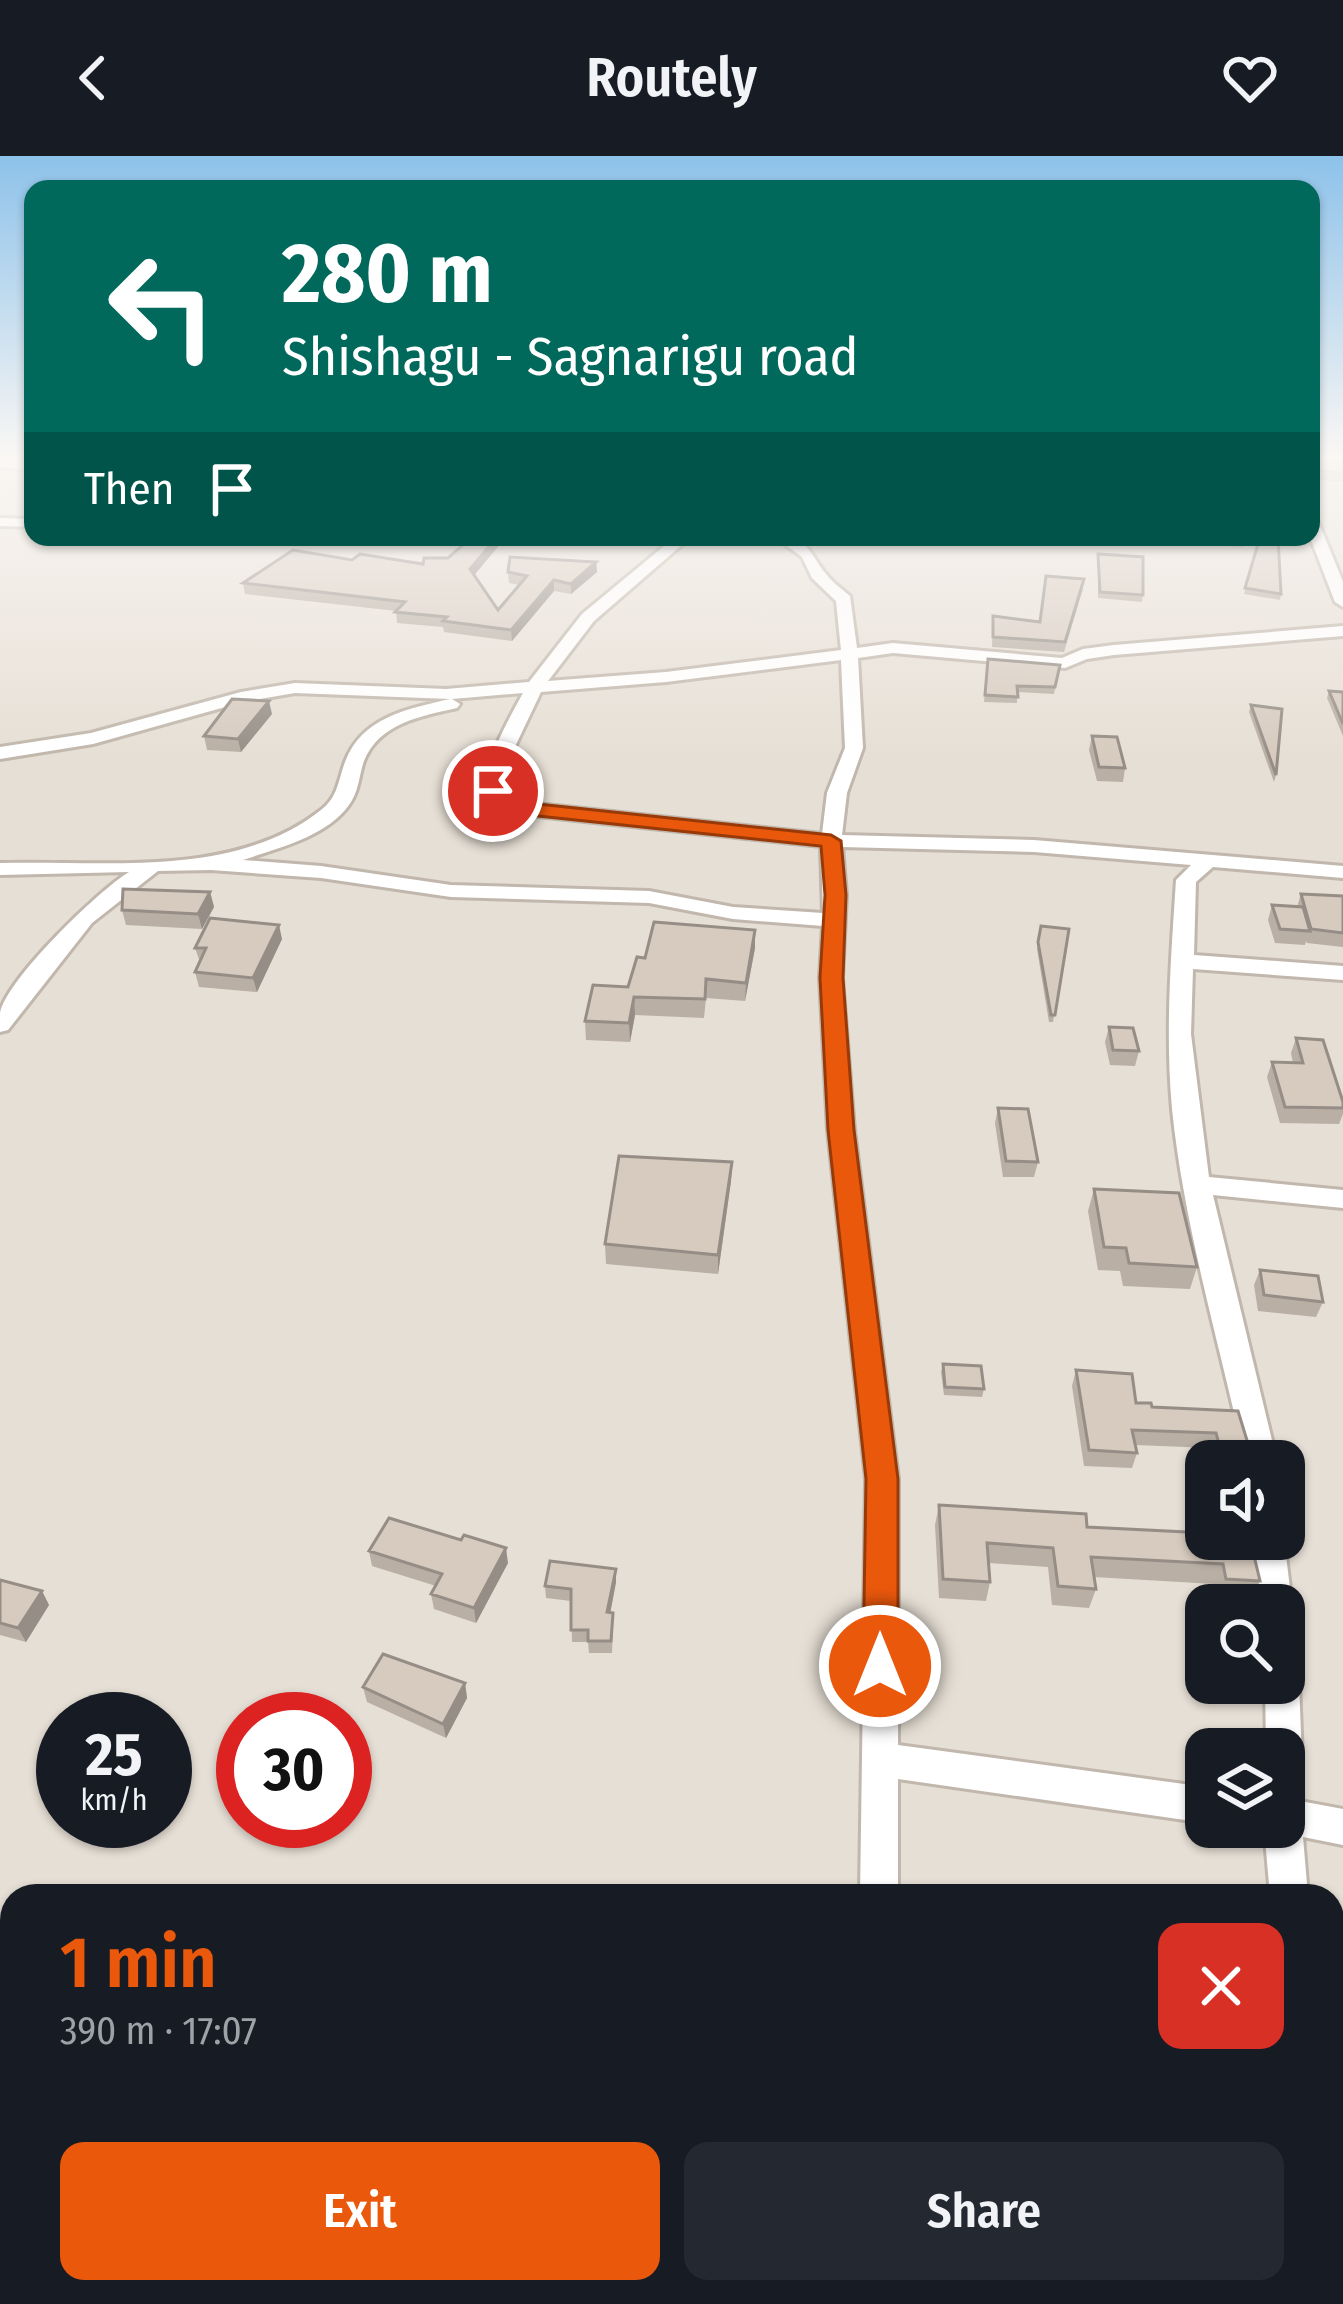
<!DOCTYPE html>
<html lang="en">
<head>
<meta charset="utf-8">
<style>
  :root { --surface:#171b24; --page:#242831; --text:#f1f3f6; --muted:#9ea1a6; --accent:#ea580c }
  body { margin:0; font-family:"Fira Sans Condensed",sans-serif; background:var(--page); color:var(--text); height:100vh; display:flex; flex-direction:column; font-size:45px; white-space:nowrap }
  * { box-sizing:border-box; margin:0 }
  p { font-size:39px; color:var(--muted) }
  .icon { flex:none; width:66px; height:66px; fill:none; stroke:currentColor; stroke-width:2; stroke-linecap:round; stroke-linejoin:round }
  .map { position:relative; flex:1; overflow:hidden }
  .details { position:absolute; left:0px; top:1728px; width:1344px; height:420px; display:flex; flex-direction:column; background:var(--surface); border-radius:36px 36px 0 0; box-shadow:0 3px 9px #0004 }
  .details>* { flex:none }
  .hud { position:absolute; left:24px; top:24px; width:1296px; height:366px; border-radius:24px; box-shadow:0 3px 9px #0004; background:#00695c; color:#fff; overflow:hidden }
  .buttons { position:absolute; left:1185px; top:1284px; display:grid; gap:24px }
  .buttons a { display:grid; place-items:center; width:120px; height:120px; border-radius:24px; background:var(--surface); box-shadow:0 3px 9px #0004; font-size:60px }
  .speed { position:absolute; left:36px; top:1536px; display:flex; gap:24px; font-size:60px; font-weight:700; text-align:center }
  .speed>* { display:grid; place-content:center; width:156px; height:156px; border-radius:50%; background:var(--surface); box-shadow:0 3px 9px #0004; line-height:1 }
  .speed small { font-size:30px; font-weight:400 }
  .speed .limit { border:18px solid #d22; background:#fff; color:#111 }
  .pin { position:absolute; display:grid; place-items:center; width:102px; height:102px; color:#fff; margin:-51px; border:6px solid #fff; border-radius:50%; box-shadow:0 3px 12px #0007 }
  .me { position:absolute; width:132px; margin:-66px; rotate:0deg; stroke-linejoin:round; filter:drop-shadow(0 0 9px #0008) }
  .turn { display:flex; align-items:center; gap:42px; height:252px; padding:0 60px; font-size:54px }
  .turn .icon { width:156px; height:156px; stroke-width:2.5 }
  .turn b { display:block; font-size:84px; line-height:102px }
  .then { display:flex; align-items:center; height:114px; padding:0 60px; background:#0003; gap:24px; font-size:45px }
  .round { display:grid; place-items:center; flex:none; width:126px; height:126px; border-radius:24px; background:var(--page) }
  .summary { display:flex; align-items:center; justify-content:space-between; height:204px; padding:0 60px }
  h1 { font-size:72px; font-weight:600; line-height:90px; color:var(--accent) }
  .cta { display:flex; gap:24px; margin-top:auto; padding:24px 60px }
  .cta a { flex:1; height:138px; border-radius:24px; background:var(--accent); color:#fff; font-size:48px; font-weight:600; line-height:138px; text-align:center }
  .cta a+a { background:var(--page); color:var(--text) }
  header { display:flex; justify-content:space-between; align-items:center; height:156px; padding:0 60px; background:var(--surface); font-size:54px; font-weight:600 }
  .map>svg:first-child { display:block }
  .residential { fill:#e6dfd5; fill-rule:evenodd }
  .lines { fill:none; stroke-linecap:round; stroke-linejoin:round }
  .minor-casing { stroke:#c1b7ac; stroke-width:6 }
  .minor { fill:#fff; fill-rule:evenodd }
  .wall { fill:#b9afa4 }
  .shaded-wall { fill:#968e86 }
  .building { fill:#d7cbbf; stroke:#968e86; stroke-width:3 }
  .route { fill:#ea580c; stroke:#983908; stroke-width:3 }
</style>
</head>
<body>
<header><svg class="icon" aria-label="back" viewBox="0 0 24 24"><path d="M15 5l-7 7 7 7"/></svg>Routely<svg class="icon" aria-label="heart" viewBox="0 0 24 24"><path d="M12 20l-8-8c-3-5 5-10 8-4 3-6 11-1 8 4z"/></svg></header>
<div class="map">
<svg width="1343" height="2148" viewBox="0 0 1343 2148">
  <rect width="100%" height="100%" fill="#f3eee6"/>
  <!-- residential -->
  <path class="residential" d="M 0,301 L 33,301 L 33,381 L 1311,381 L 1311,301 L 1343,301 L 1343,2148 L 0,2148 ZM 1206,1305 L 1284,1305 L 1284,1383 L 1206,1383 ZM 1206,1449 L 1284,1449 L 1284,1527 L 1206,1527 ZM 63,1563 L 165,1563 L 165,1665 L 63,1665 ZM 243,1563 L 345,1563 L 345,1665 L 243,1665 ZM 1206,1593 L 1284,1593 L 1284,1671 L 1206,1671 ZM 12,1740 L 1332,1740 L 1332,2136 L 12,2136 Z"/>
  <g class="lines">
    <defs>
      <path id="minor" d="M 0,303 L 33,306 L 33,314 L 0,311 Z
        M 1311,361 L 1318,365 L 1343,426 L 1343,451 L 1335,446 L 1310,381 Z
        M 0,362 L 33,363 L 33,371 L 0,370 Z
        M 675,381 L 691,381 L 594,465 L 548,525 L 666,516 L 841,494 L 836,445 L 812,422 L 802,401 L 775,381 C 811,381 808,397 827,419 C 833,427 842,433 850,440 L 857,492 L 893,487 L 1062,502 L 1083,493 L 1114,489 L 1343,470 L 1343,480 L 1114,499 L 1087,503 L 1065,512 L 893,497 L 858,502 L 863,592 L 847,637 L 842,679 L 1034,684 L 1343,710 L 1343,722 L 1213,711 L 1196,726 L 1194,799 L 1343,810 L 1343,824 L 1193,813 L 1191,878 L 1209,1021 L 1343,1034 L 1343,1052 L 1213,1039 L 1277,1305 L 1245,1305 C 1220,1189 1184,1071 1172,953 C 1165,875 1171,801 1176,724 L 1191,709 L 1034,696 L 842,691 L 846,739 L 842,822 L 854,974 L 898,1323 L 898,1589 L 1206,1631 L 1206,1667 L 898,1623 L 898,1740 L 860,1740 L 866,1323 L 828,974 L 820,822 L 823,770 L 733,763 L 649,747 L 451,741 L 321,722 L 211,714 L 158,715 L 92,767 L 8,874 L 0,876 C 0,870 0,863 0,857 C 7,823 98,735 129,716 L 0,719 L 0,707 C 104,704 234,723 321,654 C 338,641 338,625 345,606 C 362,561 407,553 450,543 L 295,537 L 243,546 L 93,588 L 0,603 L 0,591 L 91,577 L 241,536 L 295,527 L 446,533 L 529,526 L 582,458 ZM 841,504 L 845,592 L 827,637 L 822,678 L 537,648 L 515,643 L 503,633 L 511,599 L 541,536 L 666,526 ZM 523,537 C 506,568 488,600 483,635 L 501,651 L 537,660 L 821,690 L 823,757 L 733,751 L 649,735 L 451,729 L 321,710 L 243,704 C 278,692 326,681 349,649 C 359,636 359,619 364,605 C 379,567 422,560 457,552 L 460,548 L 452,543 Z
        M 1252,1383 L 1284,1383 L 1292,1449 L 1287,1459 L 1284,1449 L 1258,1449 Z
        M 1284,1512 L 1294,1516 L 1299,1527 L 1302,1603 L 1297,1615 L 1284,1620 L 1284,1593 L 1266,1593 L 1265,1527 L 1284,1527 Z
        M 1284,1642 L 1343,1653 L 1343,1689 L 1303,1681 L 1308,1740 L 1270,1740 L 1264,1671 L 1284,1671 Z
        M 1332,2012 L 1343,2017 L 1343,2109 L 1332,2105 Z
        M 856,2136 L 902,2136 L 902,2148 L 856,2148 Z"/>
    </defs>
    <!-- minor casing -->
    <use href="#minor" class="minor-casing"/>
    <!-- minor -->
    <use href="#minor" class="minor"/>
  </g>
  <!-- wall -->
  <path class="wall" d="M 1315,301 L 1343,301 L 1343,326 L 1319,324 Z
    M 472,381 L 506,381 L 474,419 L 498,454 L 519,429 L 509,427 L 508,416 L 596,406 L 597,416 L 571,438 L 554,435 L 512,485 L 444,476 L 443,471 L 397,467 L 396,455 L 245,438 L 243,427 L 352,404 L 423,408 L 448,402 Z
    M 1171,381 L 1244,381 L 1244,385 L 1243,391 L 1171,386 Z
    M 1260,381 L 1281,438 L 1280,444 L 1244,438 Z
    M 1098,398 L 1143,439 L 1142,446 L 1098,442 Z
    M 1083,433 L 1064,496 L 992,491 L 993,460 L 1040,466 Z
    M 988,503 L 1060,509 L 1054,538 L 1017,536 L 1017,547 L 984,546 Z
    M 1329,535 L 1343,536 L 1343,580 L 1327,542 Z
    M 1251,549 L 1276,619 L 1274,626 L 1249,556 Z
    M 272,558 L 241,596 L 207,594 L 204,580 Z
    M 1092,580 L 1125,612 L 1123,626 L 1097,625 L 1089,594 Z
    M 210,736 L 214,751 L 202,773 L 126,769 L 122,754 Z
    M 1301,738 L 1343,740 L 1343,791 L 1307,787 L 1306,785 L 1305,789 L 1275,787 L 1268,764 L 1272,749 L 1297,751 Z
    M 1041,770 L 1069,773 L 1053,866 L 1049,866 L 1037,793 Z
    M 755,774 L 755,792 L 745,845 L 706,842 L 704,862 L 635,859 L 630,886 L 586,884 L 585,865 L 628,831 L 645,802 Z
    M 282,783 L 257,836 L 199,831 L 195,816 L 200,806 L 195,792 Z
    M 1109,871 L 1139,895 L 1135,910 L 1110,909 L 1105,886 Z
    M 1296,882 L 1343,946 L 1343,958 L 1339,968 L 1280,967 L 1267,921 L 1272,906 L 1293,907 L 1291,897 Z
    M 998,952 L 1038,1006 L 1034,1021 L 1003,1021 L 995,967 Z
    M 732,1006 L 731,1025 L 718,1118 L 606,1108 L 605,1088 Z
    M 1094,1033 L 1197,1111 L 1190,1133 L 1123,1130 L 1120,1115 L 1098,1114 L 1088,1055 Z
    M 1260,1114 L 1323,1146 L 1316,1161 L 1258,1155 L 1254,1129 Z
    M 943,1208 L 984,1233 L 982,1241 L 944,1239 L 941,1216 Z
    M 1076,1214 L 1136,1247 L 1152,1251 L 1238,1255 L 1250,1294 L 1245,1305 L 1214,1305 L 1210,1292 L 1135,1289 L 1137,1297 L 1132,1312 L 1084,1310 L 1072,1230 Z
    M 939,1349 L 1087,1371 L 1206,1377 L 1260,1425 L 1251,1444 L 1217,1442 L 1214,1428 L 1094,1421 L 1096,1433 L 1089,1452 L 1052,1449 L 1048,1411 L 989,1407 L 990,1426 L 986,1445 L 939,1442 L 935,1369 Z
    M 369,1395 L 508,1407 L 476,1467 L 434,1453 L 431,1438 L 436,1430 L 372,1410 Z
    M 616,1413 L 616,1426 L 610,1457 L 613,1457 L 613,1469 L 612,1497 L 589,1497 L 588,1486 L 572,1486 L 571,1445 L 546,1442 L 545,1430 Z
    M 0,1424 L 42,1435 L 49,1449 L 26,1486 L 0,1479 Z
    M 465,1527 L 467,1542 L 446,1582 L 367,1546 L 363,1531 Z"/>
  <!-- shaded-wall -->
  <path class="shaded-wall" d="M 497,381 L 506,381 L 471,423 L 470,413 Z
    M 596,406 L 597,416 L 571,438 L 571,428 Z
    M 554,424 L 554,435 L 512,485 L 511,474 Z
    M 269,545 L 272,558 L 241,596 L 238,583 Z
    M 210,736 L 214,751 L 202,773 L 198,758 Z
    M 279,769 L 282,783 L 257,836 L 253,822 Z
    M 755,774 L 755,792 L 745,845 L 746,827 Z
    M 634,841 L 635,859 L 630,886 L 629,867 Z
    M 732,1006 L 731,1025 L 718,1118 L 718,1099 Z
    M 506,1392 L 508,1407 L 476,1467 L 474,1452 Z
    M 616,1413 L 616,1426 L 608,1469 L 607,1456 Z
    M 42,1435 L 49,1449 L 26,1486 L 18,1472 Z
    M 465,1527 L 467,1542 L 446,1582 L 443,1568 Z"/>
  <!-- building -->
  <path class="building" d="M 1319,301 L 1343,301 L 1343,317 L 1321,315 Z
    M 472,381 L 497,381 L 470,413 L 498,454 L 527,420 L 508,416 L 510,401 L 596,406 L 571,428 L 554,424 L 511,474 L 443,465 L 447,461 L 395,456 L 405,446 L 243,427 L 293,394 L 352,404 L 360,398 L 423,408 L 424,402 L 448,402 Z
    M 1185,381 L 1244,381 L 1244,385 Z
    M 1260,381 L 1278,381 L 1281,438 L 1245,432 Z
    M 1098,398 L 1143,401 L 1143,439 L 1100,436 Z
    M 1046,420 L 1084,423 L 1065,486 L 993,481 L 993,460 L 1040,466 Z
    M 988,503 L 1060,509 L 1055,531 L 1017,530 L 1018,541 L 985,539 Z
    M 1329,535 L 1343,536 L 1343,568 Z
    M 232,543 L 269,545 L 238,583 L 204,580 Z
    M 1251,549 L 1282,553 L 1276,619 Z
    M 1092,580 L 1117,581 L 1125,612 L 1099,611 Z
    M 123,733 L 210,736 L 198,758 L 122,754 Z
    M 1301,738 L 1343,740 L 1343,777 L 1311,773 Z
    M 1272,749 L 1303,751 L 1310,775 L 1280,773 Z
    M 210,762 L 279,769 L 253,822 L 195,816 L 206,792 L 195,792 Z
    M 654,766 L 755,774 L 746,827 L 706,823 L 705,843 L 634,841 L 629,867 L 585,865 L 593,829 L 628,831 L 637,801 L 645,802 Z
    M 1041,770 L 1069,773 L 1055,859 L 1051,859 L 1038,786 Z
    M 1109,871 L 1133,872 L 1139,895 L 1113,894 Z
    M 1296,882 L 1323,884 L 1343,946 L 1343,952 L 1285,951 L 1272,906 L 1303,907 Z
    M 998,952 L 1028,953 L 1038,1006 L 1006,1005 Z
    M 619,1000 L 732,1006 L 718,1099 L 605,1088 Z
    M 1094,1033 L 1179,1037 L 1197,1111 L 1129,1107 L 1126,1092 L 1104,1091 Z
    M 1260,1114 L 1318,1120 L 1323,1146 L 1264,1139 Z
    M 943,1208 L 981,1210 L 984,1233 L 945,1231 Z
    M 1076,1214 L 1132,1218 L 1136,1247 L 1151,1247 L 1152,1251 L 1238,1255 L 1250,1294 L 1221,1295 L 1216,1277 L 1132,1274 L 1137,1297 L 1089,1294 Z
    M 939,1349 L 1086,1358 L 1087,1371 L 1206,1377 L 1206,1383 L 1250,1383 L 1260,1425 L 1226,1423 L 1223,1408 L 1091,1401 L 1096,1433 L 1058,1430 L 1053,1392 L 987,1387 L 990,1426 L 943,1423 Z
    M 389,1362 L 461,1384 L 464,1379 L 506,1392 L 474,1452 L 431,1438 L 442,1418 L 369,1395 Z
    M 550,1405 L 616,1413 L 607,1456 L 613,1457 L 611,1485 L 588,1485 L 588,1474 L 571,1474 L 571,1433 L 545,1430 Z
    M 0,1424 L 42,1435 L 18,1472 L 0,1467 Z
    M 383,1498 L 465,1527 L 443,1568 L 363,1531 Z"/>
  <!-- sky -->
  <linearGradient id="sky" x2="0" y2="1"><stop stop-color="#8dc2ea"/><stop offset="0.5" stop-color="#faf7f4"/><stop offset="1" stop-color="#faf7f4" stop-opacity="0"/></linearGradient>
  <rect width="1343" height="601" fill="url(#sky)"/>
  <!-- route -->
  <path class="route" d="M 493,630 L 514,643 L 538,648 L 831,679 L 841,685 L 846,739 L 843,822 L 854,974 L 898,1323 L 898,1510 L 893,1521 L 880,1525 L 868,1521 L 863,1510 L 866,1323 L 828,974 L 820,822 L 825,739 L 821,690 L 538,660 L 501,651 L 483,635 Z"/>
</svg>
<div class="buttons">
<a><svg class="icon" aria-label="sound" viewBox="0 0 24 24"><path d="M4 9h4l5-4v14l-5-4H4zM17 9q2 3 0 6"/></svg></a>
<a><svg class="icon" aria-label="search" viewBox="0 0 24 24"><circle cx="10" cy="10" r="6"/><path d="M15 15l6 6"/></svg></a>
<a><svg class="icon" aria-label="layers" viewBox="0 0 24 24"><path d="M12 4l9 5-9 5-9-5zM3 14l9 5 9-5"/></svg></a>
</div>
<div class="speed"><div>25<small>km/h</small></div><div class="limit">30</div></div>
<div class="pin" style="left:493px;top:635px;background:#d93025"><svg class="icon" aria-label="arrive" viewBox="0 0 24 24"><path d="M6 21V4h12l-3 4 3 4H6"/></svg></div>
<svg class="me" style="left:880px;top:1510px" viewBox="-20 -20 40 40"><circle r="17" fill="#ea580c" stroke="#fff" stroke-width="3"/><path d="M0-11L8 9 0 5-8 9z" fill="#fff"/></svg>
<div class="hud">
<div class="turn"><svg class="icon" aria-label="left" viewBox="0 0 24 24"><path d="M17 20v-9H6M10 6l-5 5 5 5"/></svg><div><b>280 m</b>Shishagu - Sagnarigu road</div></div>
<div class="then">Then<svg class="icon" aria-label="arrive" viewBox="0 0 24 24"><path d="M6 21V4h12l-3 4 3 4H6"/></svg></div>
</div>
<section class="details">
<div class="summary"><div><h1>1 min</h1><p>390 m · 17:07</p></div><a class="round" style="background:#d93025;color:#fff"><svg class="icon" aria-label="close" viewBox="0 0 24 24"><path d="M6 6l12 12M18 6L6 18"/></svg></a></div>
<div class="cta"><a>Exit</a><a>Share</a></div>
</section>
</div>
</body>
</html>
